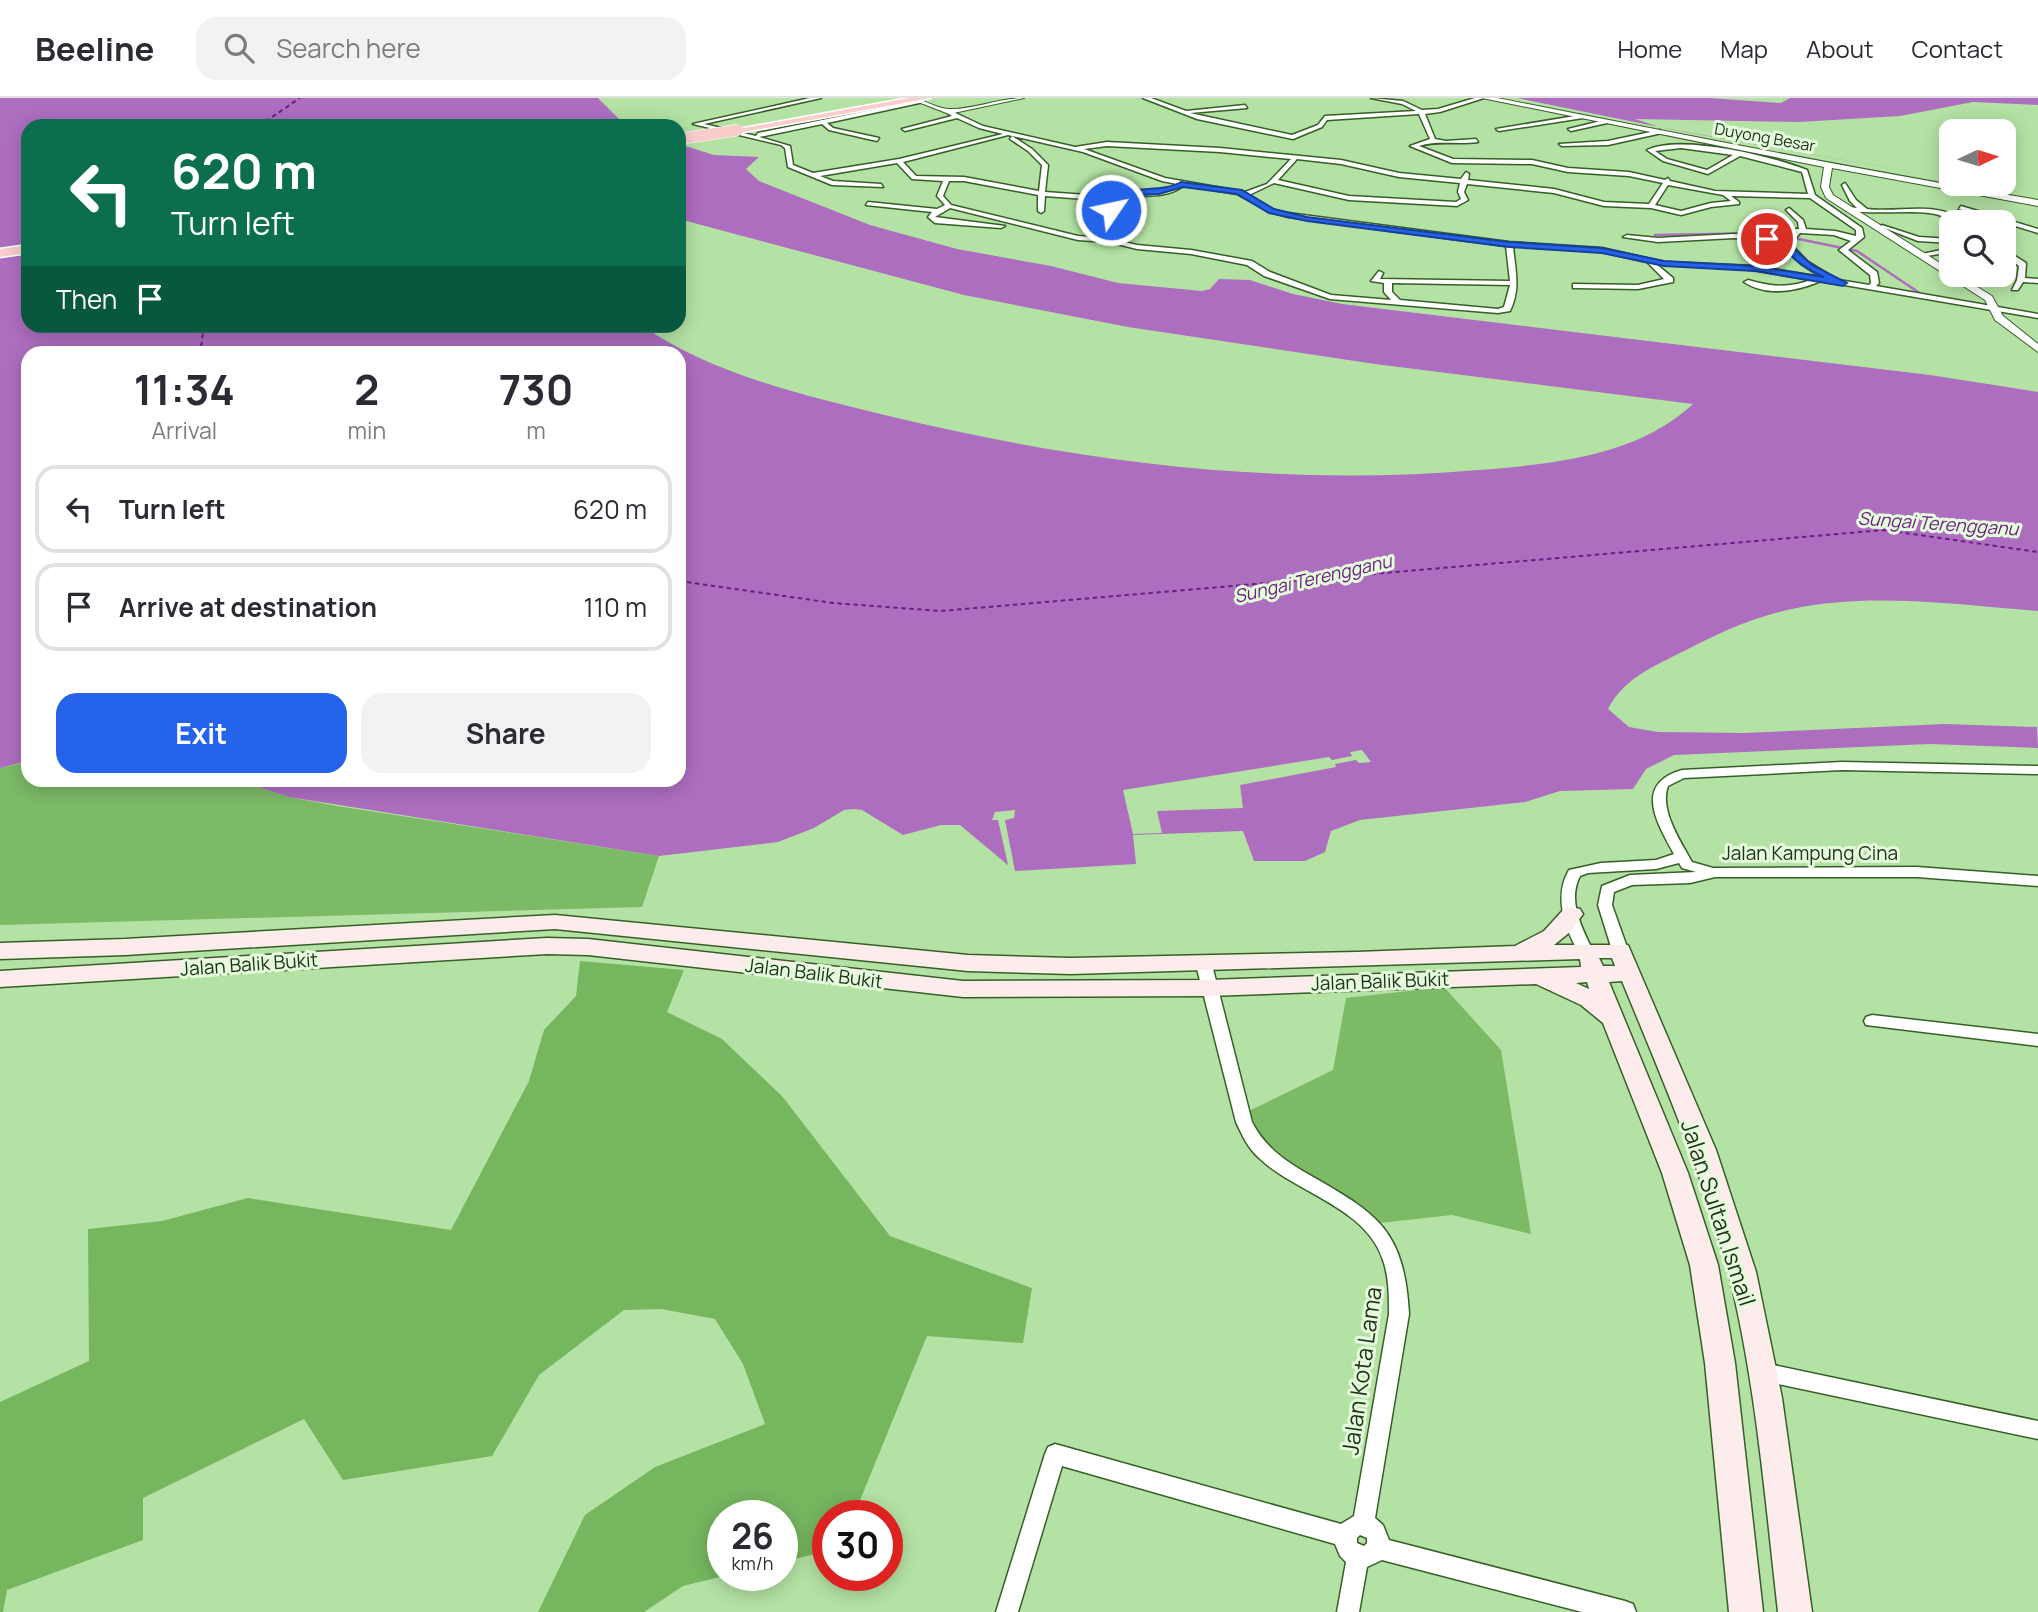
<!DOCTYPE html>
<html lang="en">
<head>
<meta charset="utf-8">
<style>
  :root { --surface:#fff; --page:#f2f2f3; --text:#2b2b33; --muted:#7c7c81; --line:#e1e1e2; --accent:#2563eb }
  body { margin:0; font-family:Manrope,sans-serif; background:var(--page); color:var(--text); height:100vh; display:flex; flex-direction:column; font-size:26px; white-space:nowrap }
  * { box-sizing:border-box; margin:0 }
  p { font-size:23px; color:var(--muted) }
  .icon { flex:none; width:38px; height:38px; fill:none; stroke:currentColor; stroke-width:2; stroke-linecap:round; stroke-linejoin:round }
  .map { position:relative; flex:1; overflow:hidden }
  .drawer { position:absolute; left:21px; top:248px; width:665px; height:441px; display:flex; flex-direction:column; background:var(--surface); border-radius:21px; box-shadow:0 4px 18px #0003 }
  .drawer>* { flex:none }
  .guide { position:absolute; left:21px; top:21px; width:665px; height:214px; border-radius:21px; box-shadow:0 4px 18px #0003; background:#0b6e4f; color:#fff; overflow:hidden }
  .needle { width:46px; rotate:86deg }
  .buttons { position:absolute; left:1939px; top:21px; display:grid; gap:14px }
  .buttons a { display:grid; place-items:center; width:77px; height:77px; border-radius:14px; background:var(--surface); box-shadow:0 4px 18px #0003; font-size:35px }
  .speed { position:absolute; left:707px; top:1402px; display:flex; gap:14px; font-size:35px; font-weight:700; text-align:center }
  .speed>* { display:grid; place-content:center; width:91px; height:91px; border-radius:50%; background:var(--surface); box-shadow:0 4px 18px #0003; line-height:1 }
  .speed small { font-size:18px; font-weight:400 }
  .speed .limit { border:10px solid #d22; background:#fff; color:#111 }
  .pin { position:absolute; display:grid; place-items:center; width:60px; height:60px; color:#fff; margin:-30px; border:4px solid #fff; border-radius:50%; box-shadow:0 2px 7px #0007 }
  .me { position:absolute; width:77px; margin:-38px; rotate:56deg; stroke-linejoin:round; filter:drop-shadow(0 0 5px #0008) }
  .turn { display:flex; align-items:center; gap:24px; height:147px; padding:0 35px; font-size:32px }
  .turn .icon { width:91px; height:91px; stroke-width:2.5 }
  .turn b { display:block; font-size:49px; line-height:60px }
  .then { display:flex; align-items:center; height:66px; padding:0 35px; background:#0003; gap:14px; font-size:26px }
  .eta { display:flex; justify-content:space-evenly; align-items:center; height:119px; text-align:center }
  .eta b { font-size:42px; font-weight:700; line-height:49px }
  .cta { display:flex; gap:14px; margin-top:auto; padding:14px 35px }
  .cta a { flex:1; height:80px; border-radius:21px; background:var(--accent); color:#fff; font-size:28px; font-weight:700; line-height:80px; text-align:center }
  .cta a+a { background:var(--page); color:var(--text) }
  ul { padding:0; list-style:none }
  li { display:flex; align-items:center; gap:21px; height:88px; margin:0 14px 10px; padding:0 21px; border:4px solid var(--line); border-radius:21px }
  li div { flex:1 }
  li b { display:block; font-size:26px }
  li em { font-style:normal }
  header { display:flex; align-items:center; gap:42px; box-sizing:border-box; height:98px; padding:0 35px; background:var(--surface); border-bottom:2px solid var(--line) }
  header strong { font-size:33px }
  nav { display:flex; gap:38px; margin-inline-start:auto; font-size:24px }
  .search { width:490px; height:63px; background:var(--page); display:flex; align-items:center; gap:18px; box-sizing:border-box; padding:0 24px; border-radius:21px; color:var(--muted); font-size:26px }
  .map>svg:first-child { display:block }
  .green { fill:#7cba66 }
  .forest { fill:#76b65f }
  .water { fill:#ad6ec0 }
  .pier { fill:#b4e2a4 }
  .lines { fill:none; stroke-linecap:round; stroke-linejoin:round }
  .stream { stroke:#ad6ec0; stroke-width:2.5 }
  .ferry { stroke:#6d1e82; stroke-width:2; stroke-dasharray:4.5 3.5; stroke-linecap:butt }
  .minor-casing { stroke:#365f27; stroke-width:3 }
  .tertiary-casing { stroke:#365f27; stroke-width:2 }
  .secondary-casing { stroke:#365f27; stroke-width:3 }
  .trunk-casing { stroke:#fff; stroke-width:3 }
  .minor { fill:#fff; fill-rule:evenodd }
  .tertiary { fill:#fff; fill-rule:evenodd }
  .secondary { fill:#fdecec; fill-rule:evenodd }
  .trunk { fill:#facccc; fill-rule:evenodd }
  .trunk-bridge-casing { stroke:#fff; stroke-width:12; stroke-linecap:butt }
  .trunk-bridge { stroke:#facccc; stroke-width:11 }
  .route { fill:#2563eb; stroke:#184099; stroke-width:2 }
  .labels { text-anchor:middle; stroke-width:6; stroke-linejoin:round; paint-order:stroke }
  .far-street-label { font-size:16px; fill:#1f3118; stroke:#e4fcdc }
  .far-water-label { font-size:18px; font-style:italic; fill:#6d1e82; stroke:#e4fcdc }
  .street-label { font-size:19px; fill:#1f3118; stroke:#e4fcdc }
  .near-street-label { font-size:23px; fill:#1f3118; stroke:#e4fcdc }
</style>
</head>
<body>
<header>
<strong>Beeline</strong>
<div class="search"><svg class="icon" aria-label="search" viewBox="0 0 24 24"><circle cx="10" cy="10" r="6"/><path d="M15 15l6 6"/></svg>Search here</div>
<nav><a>Home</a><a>Map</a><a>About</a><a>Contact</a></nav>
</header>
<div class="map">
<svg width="2038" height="1514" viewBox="0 0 2038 1514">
  <rect width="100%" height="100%" fill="#b4e2a4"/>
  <!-- green -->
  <path class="green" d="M 28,664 L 28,682 L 239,683 L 289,699 L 337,708 L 659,758 L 642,809 L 0,827 L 0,670 Z
    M 1444,889 L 1501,952 L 1531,1136 L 1452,1117 L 1380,1125 L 1265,1049 L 1249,1013 L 1333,972 L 1346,900 Z"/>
  <!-- forest -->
  <path class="forest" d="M 580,863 L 684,872 L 667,914 L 722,941 L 782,998 L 890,1138 L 1032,1190 L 1023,1245 L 927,1238 L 854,1417 L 828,1418 L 828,1453 L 782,1464 L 782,1418 L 723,1418 L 723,1477 L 728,1477 L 683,1488 L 644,1514 L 538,1514 L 585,1417 L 655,1369 L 765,1326 L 743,1266 L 715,1221 L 661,1211 L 624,1212 L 539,1277 L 492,1358 L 343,1382 L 304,1321 L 143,1400 L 143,1442 L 7,1492 L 3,1514 L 0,1514 L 0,1304 L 89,1263 L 88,1131 L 162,1123 L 248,1100 L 451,1132 L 529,983 L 544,932 L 576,898 Z"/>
  <!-- water -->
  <path class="water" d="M 0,0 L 598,0 L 626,28 L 28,28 L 28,228 L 643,228 C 712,277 811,299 893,319 C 1085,365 1281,389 1478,372 C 1552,366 1636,359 1693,306 L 1375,266 L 1128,229 L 964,197 L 679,121 L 679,46 L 714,57 L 759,59 L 746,71 L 759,83 L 870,127 L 957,151 L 1051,168 L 1118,185 L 1202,193 L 1210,191 L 1219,181 L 1250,182 L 1293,196 L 1342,206 L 1930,277 L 2038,294 L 2038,513 C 1958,507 1871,494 1792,511 C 1751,519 1715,537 1678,556 C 1650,570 1623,582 1608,611 L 1629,629 L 1658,634 L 1744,635 L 1945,626 L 2037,629 L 2038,650 L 1930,646 L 1674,657 L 1646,671 L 1633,691 L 1560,693 L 1525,704 L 1360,722 L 1331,733 L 1325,754 L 1305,763 L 1254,763 L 1243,733 L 1133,737 L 1136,766 L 1015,773 L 960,727 L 941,727 L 903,737 L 862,712 L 854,711 L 844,712 L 814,730 L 778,744 L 659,758 L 289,699 L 239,683 L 679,682 L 679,256 L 28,256 L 28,663 L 0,670 Z
    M 1517,0 L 1708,0 L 1781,5 L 1790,0 L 2038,0 L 2038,7 L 1973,4 L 1900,18 L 1799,24 L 1635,21 L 1659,29 L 1951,81 L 1674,32 Z"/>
  <!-- pier -->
  <path class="pier" d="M 1362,652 L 1371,664 L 1359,665 L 1356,662 L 1335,666 L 1336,669 L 1240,687 L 1243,710 L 1157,713 L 1162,735 L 1133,736 L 1123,692 L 1329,659 L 1332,662 L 1352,658 L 1350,654 Z
    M 1015,712 L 1014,720 L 1005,722 L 1015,773 L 1009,771 L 998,722 L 992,722 L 995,714 Z"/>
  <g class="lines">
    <!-- stream -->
    <path class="stream" d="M 1655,137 L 1769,135 L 1857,153 L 1924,198"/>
    <!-- ferry -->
    <path class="ferry" d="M 259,28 L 300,0
      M 200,256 L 204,228
      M 679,483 L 833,505 L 941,513 L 1884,432 L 2038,454"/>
    <defs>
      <path id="minor" d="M 810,0 L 821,0 L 704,26 L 756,38 L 758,35 L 921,2 L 924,4 L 827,25 L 833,30 L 879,40 L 877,43 L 829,32 L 822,26 L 759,39 L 790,48 L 793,67 L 813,75 L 899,61 L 1003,36 L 979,30 L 957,20 L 905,33 L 902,31 L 952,18 L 946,14 L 949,12 L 983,28 L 1075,49 L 1107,44 L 1220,50 L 1341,62 L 1399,75 L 1461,81 L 1466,74 L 1469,76 L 1468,82 L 1554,91 L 1604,104 L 1649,106 L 1663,85 L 1629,78 L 1568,74 L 1532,66 L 1452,65 L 1410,48 L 1430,41 L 1419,16 L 1327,22 L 1322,29 L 1293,41 L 1197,21 L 1143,0 L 1151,0 L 1186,13 L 1245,7 L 1247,10 L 1190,15 L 1292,37 L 1318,27 L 1325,18 L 1416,13 L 1402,6 L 1371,0 L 1403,3 L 1422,12 L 1438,11 L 1475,0 L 1484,0 L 1440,14 L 1425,16 L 1435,41 L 1446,43 L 1476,41 L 1478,44 C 1458,47 1438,42 1419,48 L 1453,61 L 1532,62 L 1568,70 L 1629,74 L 1665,82 L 1668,80 L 1670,83 L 1715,93 L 1808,96 L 1802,74 L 1740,58 L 1708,76 L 1663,63 L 1647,52 C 1681,36 1772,58 1807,72 L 1815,97 L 1862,130 L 1864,139 L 1848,152 L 1877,174 L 1879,185 L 1876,188 L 2038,216 L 2038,220 L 1821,183 C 1797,193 1767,199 1744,184 L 1748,182 C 1771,189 1789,190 1811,182 L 1755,172 L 1656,166 L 1673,180 L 1673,184 L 1638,191 L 1576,190 L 1573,190 L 1573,186 L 1638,187 L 1664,181 L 1647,164 L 1602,154 L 1513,148 C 1515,171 1521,191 1510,213 L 1498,215 L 1330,201 L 1264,178 L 1247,167 L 1191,156 L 1137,151 L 1109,144 L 1078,142 L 950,110 L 935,119 L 1005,128 L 1001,130 L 935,125 L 928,119 L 932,114 L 866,107 L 868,104 L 937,111 L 945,107 L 937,98 L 943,83 L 912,81 L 897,65 L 820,78 L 833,83 L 881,86 L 883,89 L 832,87 L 788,69 L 785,50 L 781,47 L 693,26 ZM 1008,37 L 1083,54 L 1162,83 L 1177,86 C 1160,98 1136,92 1117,96 L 1115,99 L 1045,94 L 1048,67 L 1032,51 L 1012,38 L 1010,41 L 1028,53 L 1042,67 L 1039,93 L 964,79 L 916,78 L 903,64 ZM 1107,48 L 1220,54 L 1291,61 L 1267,86 L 1245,94 L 1165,80 L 1084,51 ZM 1681,50 L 1733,57 L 1707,72 L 1667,61 L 1655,53 ZM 1297,61 L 1341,66 L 1399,79 L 1460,85 L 1458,94 L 1461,101 L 1456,104 L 1349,98 L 1278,82 ZM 949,83 L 964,83 L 1038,97 L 1038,113 L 1041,115 L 1044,113 L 1045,98 L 1112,103 L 1102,123 L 1105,140 L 1078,138 L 951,107 L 943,98 ZM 1274,85 L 1349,102 L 1457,108 L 1468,102 L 1464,94 L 1467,86 L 1554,95 L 1604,108 L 1651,110 L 1681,117 L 1711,109 L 1739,106 L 1739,104 L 1731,98 L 1810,100 L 1856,132 L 1856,138 L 1835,133 L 1806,131 L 1803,122 L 1789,110 L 1786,112 L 1798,124 L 1799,131 L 1795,131 L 1788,140 L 1734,136 L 1658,140 L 1627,137 L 1623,139 L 1658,144 L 1734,140 L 1785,144 L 1783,146 L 1801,166 L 1821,179 L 1755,168 L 1664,164 L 1602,150 L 1509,144 L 1288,115 L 1274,112 L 1249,97 ZM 1184,87 L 1237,96 L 1270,114 L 1288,119 L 1506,148 L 1510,183 L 1380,181 L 1383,175 L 1379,173 L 1371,183 L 1384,185 L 1384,194 L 1391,202 L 1331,197 L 1270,174 L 1252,163 L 1191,152 L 1137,147 L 1112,141 L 1108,123 L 1121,99 C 1143,96 1166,102 1184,87 ZM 1668,87 L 1723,97 L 1731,103 L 1711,105 L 1681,113 L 1655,107 ZM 1800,135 L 1834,137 L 1851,143 L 1839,152 L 1870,177 L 1871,185 L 1869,187 L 1827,180 L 1828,176 L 1807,163 L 1791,146 ZM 1392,185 L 1510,187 L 1504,209 L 1498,211 L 1400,202 L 1392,194 Z
        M 1581,17 L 1583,20 L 1499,33 L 1496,31 Z
        M 1605,22 L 1607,25 L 1571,33 L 1568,31 Z
        M 1660,32 L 1662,35 L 1608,47 L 1562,48 L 1559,46 L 1608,43 Z
        M 1845,85 L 1856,102 L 1867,111 C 1901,115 1937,102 1966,124 C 1954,125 1942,116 1929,115 C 1901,112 1874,117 1846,112 L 1848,109 L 1857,110 L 1850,103 L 1842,87 Z
        M 1961,108 L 2038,131 L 2038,135 L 1959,111 Z
        M 1882,127 L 1919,139 L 1951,141 L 1951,145 L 1918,143 L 1882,129 Z
        M 1951,150 L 1951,154 L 1921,159 L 1917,157 Z
        M 2004,151 L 2026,165 L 2025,180 L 2038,181 L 2038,185 L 2023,184 L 2018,192 L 2012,192 L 2017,182 L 2019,168 L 2004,156 Z
        M 1842,664 L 2038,668 L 2038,676 L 1842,672 L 1684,680 L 1668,688 C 1659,712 1681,744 1692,764 L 1713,770 L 1917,769 L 2038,778 L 2038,788 L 1917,779 L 1715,779 L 1690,785 L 1632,787 L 1614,794 L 1612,807 L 1628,852 L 1620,857 L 1612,852 L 1598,807 L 1602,788 L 1630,777 L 1696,774 L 1682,770 L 1679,765 L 1656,771 L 1588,775 L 1580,778 C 1567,803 1582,830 1593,853 L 1585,858 L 1580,857 C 1565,831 1553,799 1569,772 L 1601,765 L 1656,762 L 1674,756 C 1657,725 1633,686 1682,672 Z
        M 1204,862 L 1209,863 L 1212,867 L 1252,1024 C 1263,1046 1281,1060 1301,1072 C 1373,1114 1404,1126 1409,1216 L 1375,1420 L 1383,1427 L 1389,1442 L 1625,1503 L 1633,1506 L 1636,1514 L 1582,1514 L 1382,1462 L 1367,1469 L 1359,1514 L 1337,1514 L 1346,1464 L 1340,1458 L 1335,1446 L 1062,1368 L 1018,1514 L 996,1514 L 1045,1356 L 1048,1349 L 1055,1346 L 1341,1426 L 1354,1418 L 1389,1216 C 1389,1198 1389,1179 1383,1162 C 1366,1109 1296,1095 1259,1060 C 1248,1050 1242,1037 1236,1024 L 1196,867 L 1199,863 ZM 1360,1437 L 1367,1440 L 1367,1445 L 1364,1448 L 1357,1445 L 1357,1440 Z
        M 1872,917 L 2038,936 L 2038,948 L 1866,927 L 1864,923 L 1866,919 Z
        M 1764,1265 L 2038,1323 L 2038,1341 L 1764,1283 L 1757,1280 L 1754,1274 L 1757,1268 Z"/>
      <path id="tertiary" d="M 908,0 C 924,0 937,12 951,11 C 976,11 999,0 1024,0 L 949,16 Z
        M 1482,0 L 1497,0 C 1679,36 1856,71 2038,102 L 2038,108 L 1832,70 L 1829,89 L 1833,97 L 1951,172 L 1951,177 L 1958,177 L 1992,198 L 2003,218 L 2038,246 L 2038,254 L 1995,222 L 1985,202 L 1826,100 L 1821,89 L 1824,69 Z"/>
      <path id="secondary" d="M 1572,809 L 1580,811 L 1583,816 L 1570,834 L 1554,847 L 1628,847 L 1716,1052 L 1756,1174 L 1782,1300 L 1812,1514 L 1778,1514 C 1765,1400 1756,1284 1728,1172 C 1702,1072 1661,978 1622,883 L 1609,884 L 1688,1075 L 1718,1167 L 1735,1265 L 1763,1514 L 1729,1514 L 1705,1265 L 1690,1167 L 1662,1075 L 1603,925 L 1581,907 L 1536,886 L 1209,898 L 963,899 L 588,857 L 547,856 L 0,889 L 0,873 L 547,840 L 588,841 L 963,883 L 1209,882 L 1581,869 L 1580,861 L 1071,876 L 968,873 L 555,831 L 125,857 L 0,861 L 0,845 L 125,841 L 555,817 L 968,857 L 1071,860 L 1357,854 L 1515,848 L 1544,833 L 1564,811 ZM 1599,860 L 1612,860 L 1615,868 L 1603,868 ZM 1587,884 L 1589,891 L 1576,885 Z"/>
      <path id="trunk" d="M 909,0 L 931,0 L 738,35 L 733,32 Z
        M 28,147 L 28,155 L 0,159 L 0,151 Z"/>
    </defs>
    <!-- minor casing -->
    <use href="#minor" class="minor-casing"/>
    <!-- tertiary casing -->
    <use href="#tertiary" class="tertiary-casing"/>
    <!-- secondary casing -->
    <use href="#secondary" class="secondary-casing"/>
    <!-- trunk casing -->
    <use href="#trunk" class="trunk-casing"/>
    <!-- minor -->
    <use href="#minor" class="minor"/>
    <!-- tertiary -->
    <use href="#tertiary" class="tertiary"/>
    <!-- secondary -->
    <use href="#secondary" class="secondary"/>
    <!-- trunk -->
    <use href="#trunk" class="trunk"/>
    <defs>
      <path id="trunk-bridge" d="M 679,41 L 738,32"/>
    </defs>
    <!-- trunk-bridge casing -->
    <use href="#trunk-bridge" class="trunk-bridge-casing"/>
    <!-- trunk-bridge -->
    <use href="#trunk-bridge" class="trunk-bridge"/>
  </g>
  <!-- route -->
  <path class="route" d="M 1181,84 L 1242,92 L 1274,111 L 1307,119 L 1509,144 L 1602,150 L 1664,163 L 1755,168 L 1824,179 C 1809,172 1787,160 1784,145 L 1763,141 L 1767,138 L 1793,142 L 1792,149 L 1812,167 L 1847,185 L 1843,188 L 1755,173 L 1664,168 L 1602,155 L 1509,149 L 1307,123 L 1269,115 L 1237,96 L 1183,89 L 1159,96 L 1123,98 L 1117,102 L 1114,114 L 1107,112 C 1115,81 1158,98 1181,84 Z"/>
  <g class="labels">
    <!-- far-street labels -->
    <g class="far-street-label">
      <text transform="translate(1765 39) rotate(10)" y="6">Duyong Besar</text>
    </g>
    <!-- far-water labels -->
    <g class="far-water-label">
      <text transform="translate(1938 426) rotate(4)" y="6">Sungai Terengganu</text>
      <text transform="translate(1313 481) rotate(-13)" y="6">Sungai Terengganu</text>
    </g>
    <!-- street labels -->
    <g class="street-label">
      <text x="1810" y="762">Jalan Kampung Cina</text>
      <text transform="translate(249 866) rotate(-4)" y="7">Jalan Balik Bukit</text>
      <text transform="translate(814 875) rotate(7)" y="7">Jalan Balik Bukit</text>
      <text transform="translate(1380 883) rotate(-2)" y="7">Jalan Balik Bukit</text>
    </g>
    <!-- near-street labels -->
    <g class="near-street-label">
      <text transform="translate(1718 1115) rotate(72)" y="8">Jalan Sultan Ismail</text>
      <text transform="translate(1362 1273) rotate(-82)" y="8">Jalan Kota Lama</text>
    </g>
  </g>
</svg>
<div class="buttons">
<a><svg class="needle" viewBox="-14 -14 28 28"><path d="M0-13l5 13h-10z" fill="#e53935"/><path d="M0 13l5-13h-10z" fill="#7c7c81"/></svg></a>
<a><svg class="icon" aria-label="search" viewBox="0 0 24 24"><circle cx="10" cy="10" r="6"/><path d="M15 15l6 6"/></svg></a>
</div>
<div class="speed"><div>26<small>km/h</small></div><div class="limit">30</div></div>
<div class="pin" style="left:1767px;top:141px;background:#d93025"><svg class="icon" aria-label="arrive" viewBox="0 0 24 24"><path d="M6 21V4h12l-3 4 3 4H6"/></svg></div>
<svg class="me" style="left:1111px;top:112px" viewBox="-20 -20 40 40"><circle r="17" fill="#2563eb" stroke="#fff" stroke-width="3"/><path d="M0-11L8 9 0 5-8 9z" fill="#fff"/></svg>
<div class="guide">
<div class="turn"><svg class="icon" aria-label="left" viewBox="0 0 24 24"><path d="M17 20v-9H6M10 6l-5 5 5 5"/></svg><div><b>620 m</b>Turn left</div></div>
<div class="then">Then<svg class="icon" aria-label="arrive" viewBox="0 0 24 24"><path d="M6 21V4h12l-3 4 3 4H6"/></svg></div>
</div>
<section class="drawer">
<div class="eta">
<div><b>11:34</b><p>Arrival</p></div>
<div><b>2</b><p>min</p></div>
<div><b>730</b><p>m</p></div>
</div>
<ul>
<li><svg class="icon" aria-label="left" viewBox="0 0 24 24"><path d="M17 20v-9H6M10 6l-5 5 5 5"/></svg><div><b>Turn left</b></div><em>620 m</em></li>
<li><svg class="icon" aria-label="arrive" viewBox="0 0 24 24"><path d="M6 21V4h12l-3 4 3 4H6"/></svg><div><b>Arrive at destination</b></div><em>110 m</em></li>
</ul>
<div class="cta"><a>Exit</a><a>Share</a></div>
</section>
</div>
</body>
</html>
